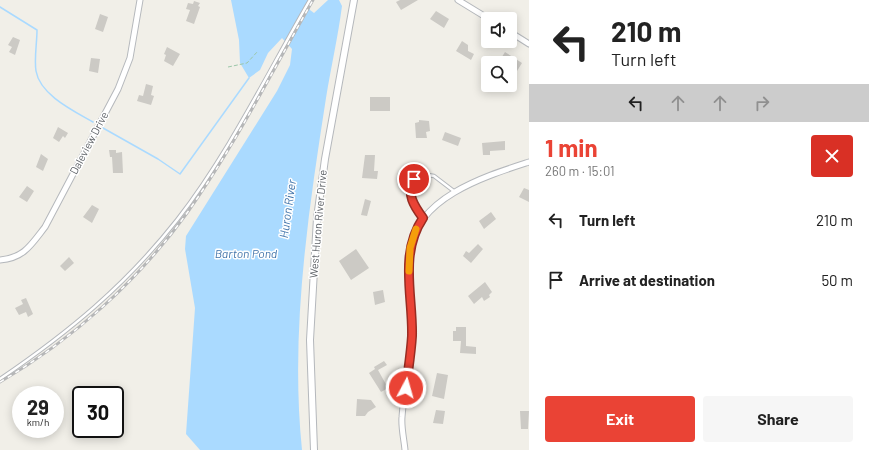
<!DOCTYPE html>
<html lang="en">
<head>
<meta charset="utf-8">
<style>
  :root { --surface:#fff; --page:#f6f6f6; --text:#222; --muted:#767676; --accent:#ea4335 }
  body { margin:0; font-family:Barlow,sans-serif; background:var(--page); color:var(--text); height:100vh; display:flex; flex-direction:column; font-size:15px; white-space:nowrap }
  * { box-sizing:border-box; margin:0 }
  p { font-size:13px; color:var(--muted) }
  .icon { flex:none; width:22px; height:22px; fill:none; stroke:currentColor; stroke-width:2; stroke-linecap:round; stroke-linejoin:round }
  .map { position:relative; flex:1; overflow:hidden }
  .drawer { display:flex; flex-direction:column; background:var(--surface); width:340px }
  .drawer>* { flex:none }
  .top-card { background:#fff; color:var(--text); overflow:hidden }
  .tools { position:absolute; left:481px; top:12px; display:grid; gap:8px }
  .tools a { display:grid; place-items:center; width:36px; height:36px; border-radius:4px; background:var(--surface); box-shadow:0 2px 10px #0003; font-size:20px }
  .speed { position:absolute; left:12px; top:386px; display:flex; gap:8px; font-size:20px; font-weight:700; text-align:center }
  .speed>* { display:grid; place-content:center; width:52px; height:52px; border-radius:50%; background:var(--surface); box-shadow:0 2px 10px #0003; line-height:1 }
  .speed small { font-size:10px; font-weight:400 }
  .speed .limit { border:2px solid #111; border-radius:6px; background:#fff; color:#111 }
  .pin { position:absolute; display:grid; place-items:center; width:34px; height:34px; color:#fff; margin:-17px; border:2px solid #fff; border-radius:50%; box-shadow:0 1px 4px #0007 }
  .me { position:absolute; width:44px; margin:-22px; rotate:6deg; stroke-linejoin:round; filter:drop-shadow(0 0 3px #0008) }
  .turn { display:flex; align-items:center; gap:14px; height:84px; padding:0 16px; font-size:18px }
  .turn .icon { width:52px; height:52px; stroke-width:2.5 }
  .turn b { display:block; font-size:28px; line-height:34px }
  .lanes { display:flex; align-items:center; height:38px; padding:0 16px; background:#0003; justify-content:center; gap:20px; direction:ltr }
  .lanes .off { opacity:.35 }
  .round { display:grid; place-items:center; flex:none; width:42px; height:42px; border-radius:4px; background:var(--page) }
  .head { display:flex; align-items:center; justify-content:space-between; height:68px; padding:0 16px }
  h1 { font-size:24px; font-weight:700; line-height:30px; color:var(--accent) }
  .cta { display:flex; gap:8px; margin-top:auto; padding:8px 16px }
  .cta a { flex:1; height:46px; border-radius:4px; background:var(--accent); color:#fff; font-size:16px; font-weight:700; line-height:46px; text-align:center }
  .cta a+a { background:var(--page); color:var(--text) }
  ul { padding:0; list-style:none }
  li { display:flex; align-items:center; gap:12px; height:60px; padding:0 16px }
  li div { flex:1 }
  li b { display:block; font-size:15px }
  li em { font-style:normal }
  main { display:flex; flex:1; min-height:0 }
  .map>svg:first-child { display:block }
  .water { fill:#aadaff }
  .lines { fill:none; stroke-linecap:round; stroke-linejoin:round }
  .stream { stroke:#aadaff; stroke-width:1.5 }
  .building { fill:#cccac5 }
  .service-casing { stroke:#b5b8bc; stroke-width:4.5 }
  .minor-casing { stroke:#b5b8bc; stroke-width:7 }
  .tertiary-casing { stroke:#b5b8bc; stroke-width:8 }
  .path { stroke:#9cc7a9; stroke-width:1; stroke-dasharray:4 2; stroke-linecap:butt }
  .service { stroke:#fff; stroke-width:2.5 }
  .minor { stroke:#fff; stroke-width:5 }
  .tertiary { stroke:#fff; stroke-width:6 }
  .rail-casing { stroke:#b6b7b8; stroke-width:3 }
  .rail { stroke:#fff; stroke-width:1.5; stroke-dasharray:4.5; stroke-linecap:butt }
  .route-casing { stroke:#982c22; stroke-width:10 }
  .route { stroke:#ea4335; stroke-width:7 }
  .slow { stroke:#f59e0b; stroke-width:7 }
  .labels { text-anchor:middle; stroke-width:3; stroke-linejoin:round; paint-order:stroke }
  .street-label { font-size:11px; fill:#5f6368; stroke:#fff }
  .water-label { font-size:12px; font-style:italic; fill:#4174aa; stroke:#fff }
</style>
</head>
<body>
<main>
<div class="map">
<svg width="529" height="450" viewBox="0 0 529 450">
  <rect width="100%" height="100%" fill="#f1efe8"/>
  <!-- water -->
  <path class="water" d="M 231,0 L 308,0 L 310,10 L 314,13 L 328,0 L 339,0 L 342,6 C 338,37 331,67 326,98 C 308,214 290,332 302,450 L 200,450 L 186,434 L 195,308 L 185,249 L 186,236 L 277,91 L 290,65 L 292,49 L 282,38 L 268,53 L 260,70 L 249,78 L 240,63 L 239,40 Z"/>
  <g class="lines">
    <!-- stream -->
    <path class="stream" d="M 0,7 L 37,30 C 37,43 34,59 36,71 C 40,95 74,111 93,122
      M 103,128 L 158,159 L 180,174 L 249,78"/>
  </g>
  <!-- building -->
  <path class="building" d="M 400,0 L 418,0 L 401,10 L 396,2 Z
    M 194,1 L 200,3 L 198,6 L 200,7 L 194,24 L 186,21 L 190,10 L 186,9 L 188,3 L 193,4 Z
    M 436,11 L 449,19 L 444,28 L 430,19 Z
    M 100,14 L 108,17 L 103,32 L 95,29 Z
    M 13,37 L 20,40 L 15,55 L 9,52 L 12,47 L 8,45 Z
    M 462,41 L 468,45 L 468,51 L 474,54 L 471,60 L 456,51 Z
    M 167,47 L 180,54 L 173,66 L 164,61 L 166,55 L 164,54 Z
    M 505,52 L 522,63 L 517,71 L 510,66 L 510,63 L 505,63 L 500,60 Z
    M 91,58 L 100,59 L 98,73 L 89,71 Z
    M 146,84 L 153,86 L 151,95 L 154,96 L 151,105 L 137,101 L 139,95 L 143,96 Z
    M 370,97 L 390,97 L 390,111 L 370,111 Z
    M 419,120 L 429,121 L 430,131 L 426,132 L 427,138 L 416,138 L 415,123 L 419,122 Z
    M 58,127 L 68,133 L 65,138 L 63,136 L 59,142 L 53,138 Z
    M 445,132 L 461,138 L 458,146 L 442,140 Z
    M 505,141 L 505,150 L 490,151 L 490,155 L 483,155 L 482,143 Z
    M 109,150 L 116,150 L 116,153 L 122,152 L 123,173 L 113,173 L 112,157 L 110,157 Z
    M 41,154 L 48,159 L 43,171 L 36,167 Z
    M 365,155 L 375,155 L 374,171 L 378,171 L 377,179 L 362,178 Z
    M 27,186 L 34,191 L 27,202 L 19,197 Z
    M 524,188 L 529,190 L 529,202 L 519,197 Z
    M 365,199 L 371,201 L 367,216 L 361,215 Z
    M 92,205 L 99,209 L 92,223 L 83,217 Z
    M 491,212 L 496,219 L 484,229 L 479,221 Z
    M 478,244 L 483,249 L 471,263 L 463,256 L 466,251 L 469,253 Z
    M 356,249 L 369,268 L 351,280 L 339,261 Z
    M 69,257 L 74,263 L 65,271 L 60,266 Z
    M 485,282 L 492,292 L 489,295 L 490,297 L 484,301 L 482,297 L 474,304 L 468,296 Z
    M 383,290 L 385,302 L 375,305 L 373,292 Z
    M 26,298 L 33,314 L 28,317 L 26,312 L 19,315 L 15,308 L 23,304 L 21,300 Z
    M 456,327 L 466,327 L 466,346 L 476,347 L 476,354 L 460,353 L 461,341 L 453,341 L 453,331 L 456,331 Z
    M 384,361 L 387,365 L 378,370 L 388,388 L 381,392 L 369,373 L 375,369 L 374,367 Z
    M 437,373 L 448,375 L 444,399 L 432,396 Z
    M 357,399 L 371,400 L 376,407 L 368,412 L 365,416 L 356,416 Z
    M 436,410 L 445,411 L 443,424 L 433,423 Z
    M 520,411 L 529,411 L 528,429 L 521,429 Z"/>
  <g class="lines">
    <defs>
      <path id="service" d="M 423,218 C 412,202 402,187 422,174 L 434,176 L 455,192
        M 0,379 C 69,332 125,286 177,220 C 229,153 267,74 310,0"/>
      <path id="minor" d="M 458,0 L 489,19
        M 510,32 L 529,44
        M 0,260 C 24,258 31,245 45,227 L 118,89 L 130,58 L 140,0
        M 405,450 C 404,439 401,427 402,417 C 404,389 411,362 412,335 C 412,306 407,278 410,250 C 417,197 486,176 529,162"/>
      <path id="tertiary" d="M 314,450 L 310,340 L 317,218 L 325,159 L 354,0"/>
    </defs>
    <!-- service casing -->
    <use href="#service" class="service-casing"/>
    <!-- minor casing -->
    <use href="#minor" class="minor-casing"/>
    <!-- tertiary casing -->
    <use href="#tertiary" class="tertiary-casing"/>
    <!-- path -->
    <path class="path" d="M 228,67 L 247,63 L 258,51"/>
    <!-- service -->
    <use href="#service" class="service"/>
    <!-- minor -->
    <use href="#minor" class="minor"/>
    <!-- tertiary -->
    <use href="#tertiary" class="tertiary"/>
    <defs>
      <path id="rail" d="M 0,382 C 72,340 138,281 187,213 C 234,147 273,70 313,0"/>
    </defs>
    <!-- rail casing -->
    <use href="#rail" class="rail-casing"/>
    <!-- rail -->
    <use href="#rail" class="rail"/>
  </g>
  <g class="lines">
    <defs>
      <path id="route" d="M 406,388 C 408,371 411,353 412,336 C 413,296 399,254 423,218 C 414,206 406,194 414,179"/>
    </defs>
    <!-- route casing -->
    <use href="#route" class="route-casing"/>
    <!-- route -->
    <use href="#route" class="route"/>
    <!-- slow -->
    <path class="slow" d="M 409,271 L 410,248 L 416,229"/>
  </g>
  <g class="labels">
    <!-- street labels -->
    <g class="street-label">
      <text transform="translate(89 143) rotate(-62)" y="4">Daleview Drive</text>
      <text transform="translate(318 224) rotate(-85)" y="4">West Huron River Drive</text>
    </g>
    <!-- water labels -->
    <g class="water-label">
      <text transform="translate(288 209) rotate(-82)" y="4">Huron River</text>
      <text x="246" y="258">Barton Pond</text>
    </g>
  </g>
</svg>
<div class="tools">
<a><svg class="icon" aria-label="sound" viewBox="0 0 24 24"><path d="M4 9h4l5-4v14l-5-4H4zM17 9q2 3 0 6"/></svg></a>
<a><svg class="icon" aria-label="search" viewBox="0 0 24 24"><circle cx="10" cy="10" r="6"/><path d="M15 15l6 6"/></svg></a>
</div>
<div class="speed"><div>29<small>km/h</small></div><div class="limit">30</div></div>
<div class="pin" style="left:414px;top:179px;background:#d93025"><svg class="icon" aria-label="arrive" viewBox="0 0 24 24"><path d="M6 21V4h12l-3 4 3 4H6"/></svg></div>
<svg class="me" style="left:406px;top:388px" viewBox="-20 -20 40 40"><circle r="17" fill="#ea4335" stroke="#fff" stroke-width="3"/><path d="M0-11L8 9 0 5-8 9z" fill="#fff"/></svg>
</div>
<section class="drawer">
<div class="top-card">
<div class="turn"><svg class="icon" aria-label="left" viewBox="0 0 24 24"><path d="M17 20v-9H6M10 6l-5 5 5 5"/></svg><div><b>210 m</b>Turn left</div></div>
<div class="lanes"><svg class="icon" aria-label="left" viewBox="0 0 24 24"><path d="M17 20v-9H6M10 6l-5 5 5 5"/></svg><svg class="icon off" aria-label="ahead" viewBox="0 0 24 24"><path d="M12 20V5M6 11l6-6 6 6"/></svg><svg class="icon off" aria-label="ahead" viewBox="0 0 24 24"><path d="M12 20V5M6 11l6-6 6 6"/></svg><svg class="icon off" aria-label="right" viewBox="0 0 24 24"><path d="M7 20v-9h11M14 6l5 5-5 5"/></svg></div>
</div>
<div class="head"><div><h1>1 min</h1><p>260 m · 15:01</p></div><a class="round" style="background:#d93025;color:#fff"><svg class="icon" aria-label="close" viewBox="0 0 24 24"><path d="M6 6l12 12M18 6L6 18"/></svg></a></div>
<ul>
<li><svg class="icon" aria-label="left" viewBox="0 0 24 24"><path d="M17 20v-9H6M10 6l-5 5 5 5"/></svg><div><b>Turn left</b></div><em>210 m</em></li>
<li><svg class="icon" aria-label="arrive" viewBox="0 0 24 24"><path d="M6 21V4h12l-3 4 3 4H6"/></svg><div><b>Arrive at destination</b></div><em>50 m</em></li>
</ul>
<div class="cta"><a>Exit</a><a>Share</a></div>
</section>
</main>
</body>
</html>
